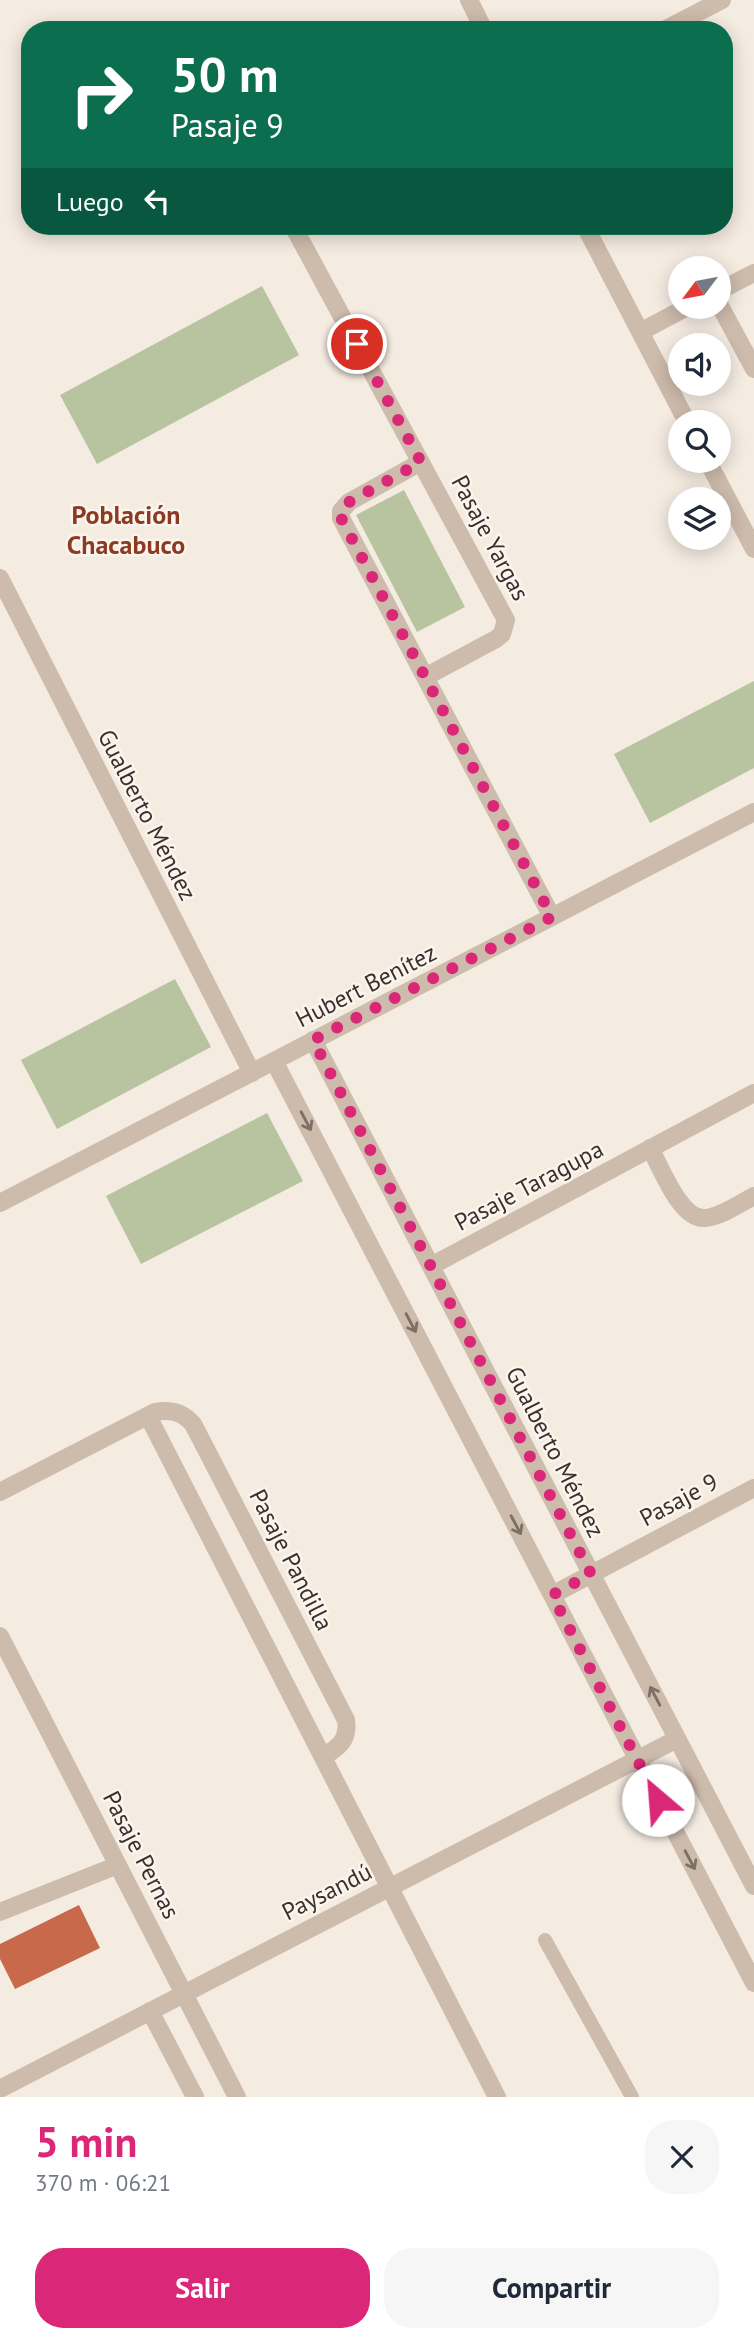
<!DOCTYPE html>
<html lang="es">
<head>
<meta charset="utf-8">
<style>
  :root { --surface:#fff; --page:#f6f6f7; --text:#1f2937; --muted:#747a83; --accent:#db2777 }
  body { margin:0; font-family:"PT Sans",sans-serif; background:var(--page); color:var(--text); height:100vh; display:flex; flex-direction:column; font-size:26px; white-space:nowrap }
  * { box-sizing:border-box; margin:0 }
  p { font-size:23px; color:var(--muted) }
  .icon { flex:none; width:38px; height:38px; fill:none; stroke:currentColor; stroke-width:2; stroke-linecap:round; stroke-linejoin:round }
  .map { position:relative; height:2097px; overflow:hidden }
  .drawer { display:flex; flex-direction:column; background:var(--surface); flex:1 }
  .drawer>* { flex:none }
  .hud { position:absolute; left:21px; top:21px; width:712px; height:214px; border-radius:28px; box-shadow:0 4px 18px #0003; background:#0b6e4f; color:#fff; overflow:hidden }
  .needle { width:46px; rotate:238deg }
  .buttons { position:absolute; left:668px; top:256px; display:grid; gap:14px }
  .buttons a { display:grid; place-items:center; width:63px; height:63px; border-radius:50%; background:var(--surface); box-shadow:0 4px 18px #0003; font-size:35px }
  .pin { position:absolute; display:grid; place-items:center; width:60px; height:60px; color:#fff; margin:-30px; border:4px solid #fff; border-radius:50%; box-shadow:0 2px 7px #0007 }
  .me { position:absolute; width:77px; margin:-38px; rotate:333deg; stroke-linejoin:round; filter:drop-shadow(0 0 5px #0008) }
  .turn { display:flex; align-items:center; gap:24px; height:147px; padding:0 35px; font-size:32px }
  .turn .icon { width:91px; height:91px; stroke-width:2.5 }
  .turn b { display:block; font-size:49px; line-height:60px }
  .then { display:flex; align-items:center; height:66px; padding:0 35px; background:#0003; gap:14px; font-size:26px }
  .round { display:grid; place-items:center; flex:none; width:74px; height:74px; border-radius:28px; background:var(--page) }
  .overview { display:flex; align-items:center; justify-content:space-between; height:119px; padding:0 35px }
  h1 { font-size:42px; font-weight:700; line-height:52px; color:var(--accent) }
  .primary-button { display:flex; gap:14px; margin-top:auto; padding:14px 35px }
  .primary-button a { flex:1; height:80px; border-radius:28px; background:var(--accent); color:#fff; font-size:28px; font-weight:700; line-height:80px; text-align:center }
  .primary-button a+a { background:var(--page); color:var(--text) }
  .map>svg:first-child { display:block }
  .green { fill:#b8c4a0 }
  .building { fill:#c8694b }
  .lines { fill:none; stroke-linecap:round; stroke-linejoin:round }
  .service { stroke:#cdbbac; stroke-width:14 }
  .minor { stroke:#cdbbac; stroke-width:18 }
  .tertiary { stroke:#cdbbac; stroke-width:18 }
  .oneway { stroke:#7d6f65 }
  .route { stroke:#db2777; stroke-width:12; stroke-dasharray:0 21.6 }
  .labels { text-anchor:middle; stroke-width:5; stroke-linejoin:round; paint-order:stroke }
  .street-label { font-size:24px; fill:#3b302b; stroke:#fbf5ee }
  .neighbourhood-label { font-size:26px; font-weight:bold; fill:#8c3b22; stroke:#fbf5ee }
</style>
</head>
<body>
<div class="map">
<svg width="754" height="2097" viewBox="0 0 754 2097">
  <rect width="100%" height="100%" fill="#f4ebe1"/>
  <!-- green -->
  <path class="green" d="M 262,286 L 299,355 L 97,464 L 60,395 Z
    M 404,490 L 465,607 L 417,632 L 356,515 Z
    M 754,681 L 754,768 L 650,823 L 614,754 Z
    M 175,979 L 211,1047 L 57,1129 L 21,1060 Z
    M 267,1113 L 303,1181 L 141,1264 L 106,1196 Z"/>
  <!-- building -->
  <path class="building" d="M 79,1905 L 100,1948 L 15,1989 L 0,1959 L 0,1944 Z"/>
  <g class="lines">
    <!-- service -->
    <path class="service" d="M 545,1940 L 632,2097"/>
    <!-- minor -->
    <path class="minor" d="M 664,30 L 722,0
      M 293,226 L 506,620 L 502,634 L 496,639 L 425,677
      M 719,291 L 754,273
      M 421,462 L 349,502 L 341,511 L 341,518 L 552,917
      M 0,578 L 252,1073
      M 313,1040 L 754,1886
      M 274,1061 L 754,1983
      M 650,1148 C 661,1167 680,1220 705,1218 C 721,1217 740,1203 754,1196
      M 0,1203 L 754,812
      M 431,1266 L 754,1093
      M 148,1416 L 497,2097
      M 0,1492 L 155,1412 C 171,1409 182,1412 193,1424 L 346,1720 C 349,1740 339,1747 323,1757
      M 552,1595 L 754,1488
      M 0,1636 L 237,2097
      M 0,1912 L 118,1865
      M 150,2011 L 195,2097
      M 0,2089 L 677,1739"/>
    <!-- tertiary -->
    <path class="tertiary" d="M 469,0 L 484,30
      M 585,226 L 687,422
      M 719,304 L 754,369
      M 640,332 L 689,306
      M 707,460 L 754,549"/>
  </g>
  <!-- one-way arrows -->
  <defs><path id="oneway-shaft" d="M-6 0H5M1.5-3L5.5 0L1.5 3" fill="none" stroke-width="1.6" stroke-linecap="round" stroke-linejoin="round" transform="scale(1.75)"/></defs>
  <g class="oneway">
    <use href="#oneway-shaft" transform="translate(306 1121) rotate(62)"/>
    <use href="#oneway-shaft" transform="translate(411 1323) rotate(62)"/>
    <use href="#oneway-shaft" transform="translate(516 1525) rotate(62)"/>
    <use href="#oneway-shaft" transform="translate(655 1696) rotate(-118)"/>
    <use href="#oneway-shaft" transform="translate(690 1860) rotate(62)"/>
  </g>
  <g class="lines">
    <!-- route -->
    <path class="route" d="M 357,344 L 421,462 L 344,505 L 341,518 L 552,917 L 313,1040 L 591,1574 L 552,1595 L 658,1800"/>
  </g>
  <g class="labels">
    <!-- street labels -->
    <g class="street-label">
      <text transform="translate(490 538) rotate(62)" y="8">Pasaje Yargas</text>
      <text transform="translate(147 815) rotate(63)" y="8">Gualberto Méndez</text>
      <text transform="translate(366 986) rotate(-27)" y="8">Hubert Benítez</text>
      <text transform="translate(529 1186) rotate(-28)" y="8">Pasaje Taragupa</text>
      <text transform="translate(555 1452) rotate(63)" y="8">Gualberto Méndez</text>
      <text transform="translate(679 1500) rotate(-28)" y="8">Pasaje 9</text>
      <text transform="translate(291 1560) rotate(63)" y="8">Pasaje Pandilla</text>
      <text transform="translate(141 1855) rotate(63)" y="8">Pasaje Pernas</text>
      <text transform="translate(327 1892) rotate(-27)" y="8">Paysandú</text>
    </g>
    <!-- neighbourhood labels -->
    <g class="neighbourhood-label">
      <text x="126" y="524">Población<tspan x="126" dy="30">Chacabuco</tspan></text>
    </g>
  </g>
</svg>
<div class="buttons">
<a><svg class="needle" viewBox="-14 -14 28 28"><path d="M0-13l5 13h-10z" fill="#e53935"/><path d="M0 13l5-13h-10z" fill="#747a83"/></svg></a>
<a><svg class="icon" aria-label="sound" viewBox="0 0 24 24"><path d="M4 9h4l5-4v14l-5-4H4zM17 9q2 3 0 6"/></svg></a>
<a><svg class="icon" aria-label="search" viewBox="0 0 24 24"><circle cx="10" cy="10" r="6"/><path d="M15 15l6 6"/></svg></a>
<a><svg class="icon" aria-label="layers" viewBox="0 0 24 24"><path d="M12 4l9 5-9 5-9-5zM3 14l9 5 9-5"/></svg></a>
</div>
<div class="pin" style="left:357px;top:344px;background:#d93025"><svg class="icon" aria-label="arrive" viewBox="0 0 24 24"><path d="M6 21V4h12l-3 4 3 4H6"/></svg></div>
<svg class="me" style="left:658px;top:1800px" viewBox="-20 -20 40 40"><circle r="19" fill="#fff"/><path d="M0-13L10 11 0 6-10 11z" fill="#db2777"/></svg>
<div class="hud">
<div class="turn"><svg class="icon" aria-label="right" viewBox="0 0 24 24"><path d="M7 20v-9h11M14 6l5 5-5 5"/></svg><div><b>50 m</b>Pasaje 9</div></div>
<div class="then">Luego<svg class="icon" aria-label="left" viewBox="0 0 24 24"><path d="M17 20v-9H6M10 6l-5 5 5 5"/></svg></div>
</div>
</div>
<section class="drawer">
<div class="overview"><div><h1>5 min</h1><p>370 m · 06:21</p></div><a class="round"><svg class="icon" aria-label="close" viewBox="0 0 24 24"><path d="M6 6l12 12M18 6L6 18"/></svg></a></div>
<div class="primary-button"><a>Salir</a><a>Compartir</a></div>
</section>
</body>
</html>
